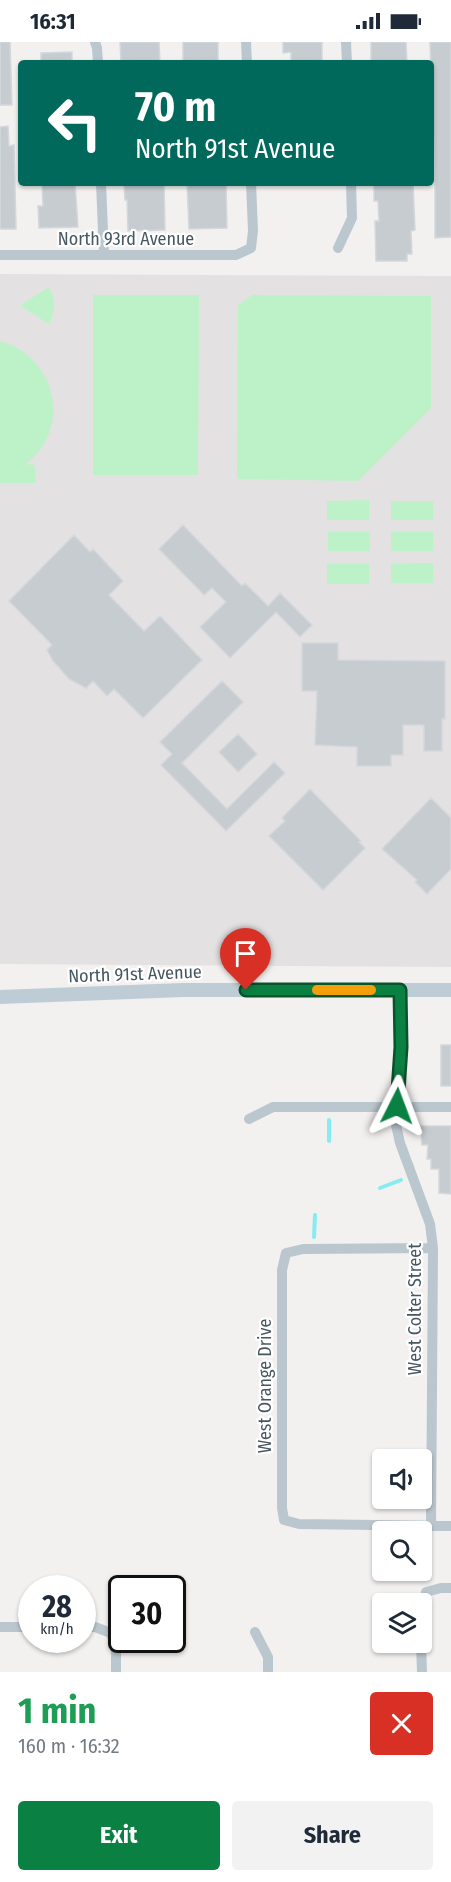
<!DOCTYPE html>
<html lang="en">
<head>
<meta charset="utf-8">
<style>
  :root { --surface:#fff; --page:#f2f2f3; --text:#1f2937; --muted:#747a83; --accent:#0b8043 }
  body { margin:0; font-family:"Fira Sans Condensed",sans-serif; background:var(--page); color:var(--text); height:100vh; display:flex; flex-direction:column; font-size:22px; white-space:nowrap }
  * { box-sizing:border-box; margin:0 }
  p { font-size:20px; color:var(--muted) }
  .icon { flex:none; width:33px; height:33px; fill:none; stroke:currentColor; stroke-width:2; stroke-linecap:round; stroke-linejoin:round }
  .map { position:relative; height:1630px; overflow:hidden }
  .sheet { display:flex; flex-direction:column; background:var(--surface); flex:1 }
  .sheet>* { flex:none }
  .banner { position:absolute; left:18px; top:18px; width:416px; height:126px; border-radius:6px; box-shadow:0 2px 4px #0004; background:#00695c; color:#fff; overflow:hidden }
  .fabs { position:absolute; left:372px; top:1407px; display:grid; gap:12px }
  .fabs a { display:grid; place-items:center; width:60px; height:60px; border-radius:6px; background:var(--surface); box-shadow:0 2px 4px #0004; font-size:30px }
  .speed { position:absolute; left:18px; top:1533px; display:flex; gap:12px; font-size:30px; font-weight:700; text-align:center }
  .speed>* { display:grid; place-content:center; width:78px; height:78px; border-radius:50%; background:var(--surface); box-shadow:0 2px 4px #0004; line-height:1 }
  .speed small { font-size:15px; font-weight:400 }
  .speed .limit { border:3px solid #111; border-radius:9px; background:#fff; color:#111 }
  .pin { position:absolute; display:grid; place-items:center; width:51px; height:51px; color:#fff; margin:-62px -26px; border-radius:50% 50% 50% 0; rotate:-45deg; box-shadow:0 0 6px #0007 }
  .pin .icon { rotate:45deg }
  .me { position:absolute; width:66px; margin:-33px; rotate:3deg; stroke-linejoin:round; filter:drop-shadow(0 0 4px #0008) }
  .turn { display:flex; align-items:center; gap:21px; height:126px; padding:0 18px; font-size:27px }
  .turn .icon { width:78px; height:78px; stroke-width:2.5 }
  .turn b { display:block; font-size:42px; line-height:51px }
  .round { display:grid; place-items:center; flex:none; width:63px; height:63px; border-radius:6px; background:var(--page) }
  .headline { display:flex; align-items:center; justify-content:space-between; height:102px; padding:0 18px }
  h1 { font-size:36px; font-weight:700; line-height:45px; color:#1e9e55 }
  .primary-button { display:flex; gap:12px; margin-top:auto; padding:12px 18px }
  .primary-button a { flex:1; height:69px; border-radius:6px; background:var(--accent); color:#fff; font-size:24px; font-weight:700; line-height:69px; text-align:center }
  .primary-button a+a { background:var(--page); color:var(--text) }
  .status { display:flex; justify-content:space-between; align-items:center; height:42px; padding:0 30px; background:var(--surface); direction:ltr }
  .status svg { height:16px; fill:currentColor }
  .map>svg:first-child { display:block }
  .education { fill:#e4e1e2 }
  .green { fill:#bdf2c8 }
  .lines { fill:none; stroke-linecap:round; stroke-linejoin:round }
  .stream { stroke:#87ecf1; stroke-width:4 }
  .building { fill:#c7ccd0; stroke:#d4d7dc; stroke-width:1.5 }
  .minor { stroke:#bbc7ce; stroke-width:10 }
  .secondary { stroke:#bdccd5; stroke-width:14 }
  .route-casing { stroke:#07532c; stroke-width:15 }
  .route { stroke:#0b8043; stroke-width:10 }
  .slow { stroke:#f59e0b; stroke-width:10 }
  .labels { text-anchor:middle; stroke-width:4.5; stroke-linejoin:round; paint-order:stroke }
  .street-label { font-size:18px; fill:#47575f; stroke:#fff }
</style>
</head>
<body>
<div class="status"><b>16:31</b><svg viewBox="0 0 49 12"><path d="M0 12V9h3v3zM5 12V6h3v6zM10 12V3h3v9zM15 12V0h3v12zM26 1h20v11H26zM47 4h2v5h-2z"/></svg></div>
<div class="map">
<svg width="451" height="1630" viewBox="0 0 451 1630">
  <rect width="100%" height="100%" fill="#f3f0f0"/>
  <!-- education -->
  <path class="education" d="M 0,232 L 451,234 L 451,925 L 0,922 Z"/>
  <!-- green -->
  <path class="green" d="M 49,245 C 56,258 56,269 49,282 L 22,265 L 22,262 Z
    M 93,253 L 199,253 L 198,433 L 93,433 Z
    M 252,253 L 431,254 L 431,366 L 358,439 L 237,437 L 238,263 Z
    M 0,299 C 56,314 73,386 26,422 L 35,423 L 36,441 L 0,441 Z
    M 369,458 L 369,478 L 327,478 L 327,459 Z
    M 391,459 L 433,459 L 433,478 L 391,478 Z
    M 328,490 L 370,490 L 370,509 L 328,509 Z
    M 391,490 L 433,490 L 433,509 L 391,509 Z
    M 433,521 L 433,541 L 391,541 L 391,522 Z
    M 327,522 L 369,522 L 369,542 L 327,542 Z"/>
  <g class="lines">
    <!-- stream -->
    <path class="stream" d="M 329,1099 L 329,1078
      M 380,1146 L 401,1138
      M 314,1195 L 315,1173"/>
  </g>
  <!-- building -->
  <path class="building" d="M 0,0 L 10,0 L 12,63 L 0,63 Z
    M 120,0 L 159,0 L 160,21 L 121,21 Z
    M 183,0 L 218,0 L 218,21 L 183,21 Z
    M 283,0 L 322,0 L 322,21 L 291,21 L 291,10 L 283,11 Z
    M 371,0 L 406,0 L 407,21 L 371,21 Z
    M 430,0 L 451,0 L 451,195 L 435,196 L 435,144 Z
    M 72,10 L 72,21 L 41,21 L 41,11 Z
    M 8,84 L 9,104 L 14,103 L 16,187 L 0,187 L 0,85 Z
    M 42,141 L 75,141 L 78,185 L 39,186 L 38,164 L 43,164 Z
    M 124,141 L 164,141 L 165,188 L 128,189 L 127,158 L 125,158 Z
    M 187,141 L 226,141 L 227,186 L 189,187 Z
    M 374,141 L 413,141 L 415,188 L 411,189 L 412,212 L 407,212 L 407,219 L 376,219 L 375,179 L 379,179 L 378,159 L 374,159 Z
    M 183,483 L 242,544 L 245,541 L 268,564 L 280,551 L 312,583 L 300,595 L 276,570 L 230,616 L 200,585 L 226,560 L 212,546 L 204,553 L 159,507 Z
    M 74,493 L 90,510 L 93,507 L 123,539 L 109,553 L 144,589 L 160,574 L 202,618 L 143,676 L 114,647 L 107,654 L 93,639 L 86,646 L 69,637 L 53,619 L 47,608 L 52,603 L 9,559 Z
    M 302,601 L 338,601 L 338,618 L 445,619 L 445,677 L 442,677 L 442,709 L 424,709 L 424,683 L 403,683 L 403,713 L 391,713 L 391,724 L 357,724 L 357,705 L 315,703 L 317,649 L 302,649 Z
    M 222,639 L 243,660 L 182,721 L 227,767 L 274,720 L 285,731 L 226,789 L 161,723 L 172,712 L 160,700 Z
    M 238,692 L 257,712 L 238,730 L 219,710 Z
    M 310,747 L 361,799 L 359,800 L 365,806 L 323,848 L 269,794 L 285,779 L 282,776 Z
    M 431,756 L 451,776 L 451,827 L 427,852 L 415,840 L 417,838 L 382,807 Z
    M 441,1003 L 451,1003 L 451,1044 L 441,1044 Z
    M 420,1084 L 451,1084 L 451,1152 L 439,1151 L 439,1127 L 431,1127 L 431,1117 L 427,1117 L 428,1103 L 422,1103 Z"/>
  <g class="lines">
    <!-- minor -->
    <path class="minor" d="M 95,0 L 97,6 L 98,21
      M 246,0 L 247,21
      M 346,0 L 347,21
      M 101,141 L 104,213
      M 338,206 L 352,176 L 351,141
      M 0,213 L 236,213 L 251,206 L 253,189 L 251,141
      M 401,948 L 401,1005 L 396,1083 L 400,1101 L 430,1182 L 433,1206 L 431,1484
      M 249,1077 L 273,1065 L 451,1065
      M 433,1206 L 303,1207 L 286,1211 L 282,1228 L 282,1466 L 284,1478 L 299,1482 L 451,1484
      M 422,1569 L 426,1550 L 441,1546 L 451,1546
      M 0,1585 L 32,1585
      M 82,1585 L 95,1585 L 111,1591 L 116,1606 L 116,1630
      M 255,1590 L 268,1615 L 268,1630
      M 421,1600 L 422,1630"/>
    <!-- secondary -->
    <path class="secondary" d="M 0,955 L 183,948 L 451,948"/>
  </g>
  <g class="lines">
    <defs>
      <path id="route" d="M 246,948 L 400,948 L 401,1005 L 397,1064"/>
    </defs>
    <!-- route casing -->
    <use href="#route" class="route-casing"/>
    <!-- route -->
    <use href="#route" class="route"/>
    <!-- slow -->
    <path class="slow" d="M 317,948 L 371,948"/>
  </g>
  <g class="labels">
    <!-- street labels -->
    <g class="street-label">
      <text x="126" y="203">North 93rd Avenue</text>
      <text transform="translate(135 932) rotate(-2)" y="6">North 91st Avenue</text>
      <text transform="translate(415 1267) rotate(-90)" y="6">West Colter Street</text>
      <text transform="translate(265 1344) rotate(-90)" y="6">West Orange Drive</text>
    </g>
  </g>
</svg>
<div class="fabs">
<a><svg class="icon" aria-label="sound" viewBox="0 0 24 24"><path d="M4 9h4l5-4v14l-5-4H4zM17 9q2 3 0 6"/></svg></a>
<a><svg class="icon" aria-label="search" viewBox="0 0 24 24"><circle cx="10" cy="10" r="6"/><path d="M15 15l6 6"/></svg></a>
<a><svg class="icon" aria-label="layers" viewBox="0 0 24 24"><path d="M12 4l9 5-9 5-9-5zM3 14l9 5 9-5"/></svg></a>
</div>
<div class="speed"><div>28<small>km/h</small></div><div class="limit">30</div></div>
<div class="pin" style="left:246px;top:948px;background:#d93025"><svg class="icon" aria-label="arrive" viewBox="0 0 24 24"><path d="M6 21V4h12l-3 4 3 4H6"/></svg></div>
<svg class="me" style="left:397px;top:1064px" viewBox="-20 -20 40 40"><path d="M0-17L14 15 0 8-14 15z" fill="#0b8043" stroke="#fff" stroke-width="4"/></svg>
<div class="banner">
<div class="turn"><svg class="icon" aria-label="left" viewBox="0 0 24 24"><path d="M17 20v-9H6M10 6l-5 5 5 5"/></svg><div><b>70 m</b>North 91st Avenue</div></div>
</div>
</div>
<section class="sheet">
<div class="headline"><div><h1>1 min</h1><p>160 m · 16:32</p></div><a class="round" style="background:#d93025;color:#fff"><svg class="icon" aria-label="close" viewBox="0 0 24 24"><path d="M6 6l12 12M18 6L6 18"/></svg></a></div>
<div class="primary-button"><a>Exit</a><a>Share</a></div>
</section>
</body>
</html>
